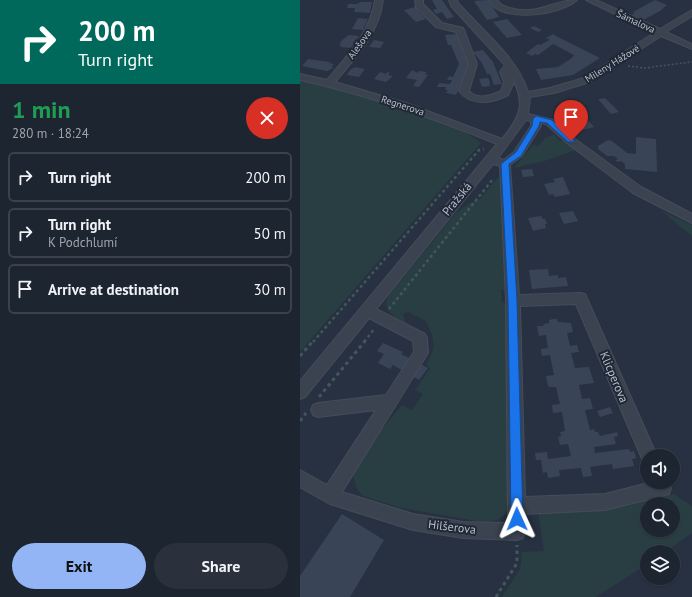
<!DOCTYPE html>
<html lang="en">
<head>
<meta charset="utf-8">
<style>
  :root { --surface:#1d2531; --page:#2a313d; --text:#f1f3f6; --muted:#a0a5ab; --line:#3b424d; --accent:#93b4f5 }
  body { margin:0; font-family:"PT Sans",sans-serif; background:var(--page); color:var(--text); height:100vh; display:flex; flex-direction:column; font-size:15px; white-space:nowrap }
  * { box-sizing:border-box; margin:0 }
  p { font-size:13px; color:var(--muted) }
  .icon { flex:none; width:22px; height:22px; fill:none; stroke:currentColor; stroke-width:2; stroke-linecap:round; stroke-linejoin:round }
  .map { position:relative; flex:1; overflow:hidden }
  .details { display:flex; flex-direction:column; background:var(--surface); width:300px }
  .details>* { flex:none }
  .top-card { background:#00695c; color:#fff; overflow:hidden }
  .tools { position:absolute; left:340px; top:449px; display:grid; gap:8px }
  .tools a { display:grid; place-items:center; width:40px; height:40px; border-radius:50%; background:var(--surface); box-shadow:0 1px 3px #0004,0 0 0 1px var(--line); font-size:20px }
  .pin { position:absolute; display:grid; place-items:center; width:34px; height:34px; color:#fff; margin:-41px -17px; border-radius:50% 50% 50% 0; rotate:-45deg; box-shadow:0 0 4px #0007 }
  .pin .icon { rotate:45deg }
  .me { position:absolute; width:44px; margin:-22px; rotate:359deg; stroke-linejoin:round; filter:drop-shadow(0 0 3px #0008) }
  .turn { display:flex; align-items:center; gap:14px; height:84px; padding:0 12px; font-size:18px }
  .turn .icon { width:52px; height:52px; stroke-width:2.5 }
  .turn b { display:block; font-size:28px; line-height:34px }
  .round { display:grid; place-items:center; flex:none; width:42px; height:42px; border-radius:21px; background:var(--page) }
  .overview { display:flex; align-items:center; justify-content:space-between; height:68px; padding:0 12px }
  h1 { font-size:24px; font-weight:800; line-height:30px; color:#1e9e55 }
  .button { display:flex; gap:8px; margin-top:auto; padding:8px 12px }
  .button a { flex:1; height:46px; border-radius:24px; background:var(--accent); color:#111; font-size:16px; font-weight:800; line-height:46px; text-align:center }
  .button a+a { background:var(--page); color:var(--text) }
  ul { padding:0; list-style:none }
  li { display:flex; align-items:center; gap:12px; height:50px; margin:0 8px 6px; padding:0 4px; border:2px solid var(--line); border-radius:6px }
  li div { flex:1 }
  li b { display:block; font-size:15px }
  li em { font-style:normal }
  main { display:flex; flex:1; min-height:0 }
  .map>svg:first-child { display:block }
  .green { fill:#293e42; fill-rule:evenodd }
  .building { fill:#394557 }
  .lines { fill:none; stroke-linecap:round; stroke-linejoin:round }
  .minor-casing { stroke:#454c5a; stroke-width:2 }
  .path-far2 { stroke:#42575a; stroke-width:1.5; stroke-dasharray:2 2; stroke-linecap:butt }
  .path-far1 { stroke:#42575a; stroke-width:2.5; stroke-dasharray:3 3; stroke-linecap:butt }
  .path { stroke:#42575a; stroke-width:3; stroke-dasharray:3.5 3.5; stroke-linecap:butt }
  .minor { fill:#3b4351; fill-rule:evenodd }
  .route { fill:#1a73e8; stroke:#114b97 }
  .labels { text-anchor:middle; stroke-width:4; stroke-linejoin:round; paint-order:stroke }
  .far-street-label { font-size:10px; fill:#b8bfcb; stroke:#202836 }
  .street-label { font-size:12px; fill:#b8bfcb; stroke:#202836 }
</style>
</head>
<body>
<main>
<section class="details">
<div class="top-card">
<div class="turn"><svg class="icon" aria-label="right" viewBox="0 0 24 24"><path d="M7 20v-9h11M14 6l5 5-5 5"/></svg><div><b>200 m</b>Turn right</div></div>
</div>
<div class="overview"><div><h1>1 min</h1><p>280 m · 18:24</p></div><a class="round" style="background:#d93025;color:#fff"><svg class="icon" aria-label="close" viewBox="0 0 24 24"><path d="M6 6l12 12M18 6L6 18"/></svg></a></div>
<ul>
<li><svg class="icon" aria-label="right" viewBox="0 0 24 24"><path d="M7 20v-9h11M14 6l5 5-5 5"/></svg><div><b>Turn right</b></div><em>200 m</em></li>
<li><svg class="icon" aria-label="right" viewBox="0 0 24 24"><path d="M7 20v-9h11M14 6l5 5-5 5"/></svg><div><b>Turn right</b><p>K Podchlumí</p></div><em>50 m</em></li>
<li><svg class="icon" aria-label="arrive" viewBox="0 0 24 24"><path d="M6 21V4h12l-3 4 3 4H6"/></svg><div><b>Arrive at destination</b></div><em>30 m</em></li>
</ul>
<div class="button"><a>Exit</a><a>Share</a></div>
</section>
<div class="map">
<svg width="392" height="597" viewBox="0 0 392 597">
  <rect width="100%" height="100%" fill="#273141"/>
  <!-- green -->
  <path class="green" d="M 0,81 C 44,90 87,103 129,118 C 147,125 166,130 181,143 L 0,352 Z
    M 254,134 L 260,141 L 265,140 L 275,150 L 248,160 L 214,168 L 233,145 L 238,146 L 245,138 Z
    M 199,176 L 202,186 L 206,290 L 201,290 L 202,302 L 206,303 L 208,510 C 201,521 194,521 182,522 L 101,508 L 63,496 C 57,490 54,483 53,474 L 78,434 L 102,405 L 112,410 L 123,394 L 115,390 L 130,368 L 126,365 C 137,345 135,341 126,321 L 108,312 L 103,314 L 106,323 C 94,316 82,312 88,296 L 156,213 L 171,202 L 179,200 Z
    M 360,210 L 392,225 L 392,236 Z
    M 374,494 L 392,506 L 392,533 L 365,552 L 347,552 L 347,564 L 296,597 L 202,597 L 220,569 L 222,552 L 244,551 L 238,511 L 308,509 ZM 347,504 L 373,504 L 373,530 L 347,530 Z"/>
  <!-- building -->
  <path class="building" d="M 132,0 L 142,0 L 154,17 L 147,19 L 142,12 L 136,14 L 133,10 L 137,9 Z
    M 188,0 L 190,3 L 199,17 L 187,20 L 174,1 Z
    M 355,0 L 367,5 L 360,11 L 343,20 L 331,15 L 335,13 L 333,12 Z
    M 62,2 L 72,2 L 70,13 L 54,12 L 55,8 L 47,8 L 48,4 L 58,4 L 58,3 Z
    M 115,7 L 120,13 L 126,19 L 116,22 L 104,10 Z
    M 58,18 L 68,19 L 63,30 L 52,29 Z
    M 207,19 L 222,35 L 207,38 L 193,22 Z
    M 234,26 L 242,30 L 238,32 L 230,28 Z
    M 157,34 L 170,65 L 156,95 L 146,93 L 148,90 L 145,90 L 146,87 L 137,87 L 139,83 L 150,84 L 152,80 L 147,80 L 149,76 L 153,77 L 159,64 L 151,45 L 148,45 L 145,35 Z
    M 253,34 L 256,36 L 300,58 L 273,75 L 241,80 L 236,69 L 258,67 L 272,58 L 274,55 L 253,44 L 238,55 L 235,54 L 232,56 L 226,53 L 238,44 L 240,45 L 250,40 L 246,38 Z
    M 49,35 L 59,36 L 51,48 L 40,47 L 41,45 L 39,45 L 42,40 Z
    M 74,40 L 84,42 L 80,48 L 69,47 Z
    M 183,50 L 193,62 L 202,84 L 194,85 L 190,74 L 187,74 L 182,63 L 173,52 Z
    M 8,59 L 30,62 L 29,63 L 34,64 L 32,66 L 33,68 L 27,71 L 2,66 Z
    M 55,67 L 65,69 L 59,77 L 47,75 L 50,70 Z
    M 112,70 L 118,73 L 119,71 L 127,72 L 125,74 L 128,75 L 119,87 L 113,86 L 117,80 L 106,78 Z
    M 80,72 L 86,74 L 87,72 L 90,73 L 88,75 L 93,76 L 86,82 L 74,79 Z
    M 187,78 L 189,79 L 190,86 L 182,87 L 179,79 Z
    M 305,98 L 319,112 L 311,114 L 298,99 Z
    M 289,121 L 294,127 L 283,130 L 278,124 Z
    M 336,137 L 356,139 L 357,172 L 325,169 L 325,164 L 321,161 L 318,162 L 315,160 L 318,159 L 314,156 L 307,156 L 298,149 L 298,146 L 308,140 L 312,141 L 327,153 L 336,154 Z
    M 232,169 L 234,176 L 223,177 L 221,170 Z
    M 263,177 L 270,194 L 255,197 L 253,194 L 249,195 L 244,184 L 255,182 L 253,179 Z
    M 273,211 L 278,221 L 264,224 L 259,213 Z
    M 241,216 L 243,219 L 245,219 L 247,224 L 245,224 L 246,228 L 233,231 L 228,218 Z
    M 248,269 L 249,276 L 258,275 L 258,278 L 266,277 L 268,286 L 232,289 L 229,270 Z
    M 253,319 L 257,319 L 258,322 L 271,323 L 273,332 L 267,333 L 270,346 L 277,345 L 279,352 L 271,353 L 275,368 L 289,367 L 294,383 L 279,385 L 282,399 L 290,398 L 292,405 L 293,409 L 285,410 L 290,430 L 294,429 L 295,432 L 298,432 L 300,436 L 317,432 L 318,436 L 314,437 L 316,444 L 294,447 L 295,453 L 329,449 L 330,452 L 334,451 L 336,458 L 332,459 L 334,466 L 313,469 L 312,464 L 290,467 L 292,476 L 283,477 L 281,468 L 259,470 L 260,476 L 248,478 L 247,472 L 243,473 L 241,460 L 236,460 L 235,453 L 247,452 L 248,459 L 271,456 L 268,444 L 260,445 L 258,437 L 261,436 L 260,432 L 265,431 L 262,412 L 253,413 L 252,405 L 260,404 L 256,387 L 250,387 L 248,386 L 246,376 L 254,375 L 250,355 L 242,356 L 241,352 L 241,349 L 248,348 L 246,335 L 239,336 L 237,326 L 244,326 L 243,324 L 249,323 L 249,320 Z
    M 83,343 L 103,352 L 101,354 L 128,368 L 119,380 L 93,365 L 90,369 L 78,363 L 84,354 L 77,351 Z
    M 310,407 L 313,413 L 300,417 L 297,411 Z
    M 42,514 L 84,540 L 50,597 L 0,597 L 0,576 Z"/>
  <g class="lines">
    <defs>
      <path id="minor" d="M 75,0 L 83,0 C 79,34 56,57 35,82 L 106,103 L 202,139 C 222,115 226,102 210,73 L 210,72 L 214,82 L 208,95 C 193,103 171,107 159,91 L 169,64 L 156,32 L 136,27 L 116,7 L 115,0 L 123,0 L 123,4 L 142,23 L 163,28 L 164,30 L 177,64 L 169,91 C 177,100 191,96 201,91 L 204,82 L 200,72 L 205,65 L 151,6 L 149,0 L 157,0 L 158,3 C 181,29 218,58 228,92 L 250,88 L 284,78 L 354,33 L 286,0 L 296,0 L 360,29 L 392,10 L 392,16 L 366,32 L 392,44 L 392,49 L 361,36 L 290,82 L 254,93 L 230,97 L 228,114 L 253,120 L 275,139 L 341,187 L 392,214 L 392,223 L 333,193 L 267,143 L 246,124 L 241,123 L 241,126 L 222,156 L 210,165 L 219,295 L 280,293 L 285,294 L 357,456 L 347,456 L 347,463 L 343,461 L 276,304 L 220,306 L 225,497 L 305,494 L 352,482 L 369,482 L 371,488 L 369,494 L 305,510 L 225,514 L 225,532 L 223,538 L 217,540 L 163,538 L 113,530 L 30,504 L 0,487 L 0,470 L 27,485 L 76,410 L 18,417 L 13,415 L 11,410 L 13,405 L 18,403 L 86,395 L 114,352 L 113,341 L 69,318 L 5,397 L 0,399 L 0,381 L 197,144 C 133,118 68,95 0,80 L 0,74 L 27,80 C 48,55 70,33 75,0 ZM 226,120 L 231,121 L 231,126 L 214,152 L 204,160 L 198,158 ZM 193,164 L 200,166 L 206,301 L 208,523 L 163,522 L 113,514 L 42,492 L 128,353 L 127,338 L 125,334 L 76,309 Z
        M 189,0 L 197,0 C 200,5 204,6 210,8 C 238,16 252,0 277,0 C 261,15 200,24 189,0 Z"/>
    </defs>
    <!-- minor casing -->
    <use href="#minor" class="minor-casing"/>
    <!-- path-far2 -->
    <path class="path-far2" d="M 328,66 L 345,68 L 392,62"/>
    <!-- path-far1 -->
    <path class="path-far1" d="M 89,309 L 193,179
      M 13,342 L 179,150 L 184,149
      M 64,342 L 75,328"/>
    <!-- path -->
    <path class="path" d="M 0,356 L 13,341
      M 19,397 L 65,341
      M 0,421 L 6,413
      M 196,597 L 217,563 L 217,545"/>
    <!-- minor -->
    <use href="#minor" class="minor"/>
  </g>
  <!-- route -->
  <path class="route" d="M 236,116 L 252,120 L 275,141 L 274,142 L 268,142 L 247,123 L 240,122 L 239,126 L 221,156 L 209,164 L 217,301 L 223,519 L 221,523 L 217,525 L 213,523 L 211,519 L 208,301 L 201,164 L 216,152 L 232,126 L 233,119 Z"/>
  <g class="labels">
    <!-- far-street labels -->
    <g class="far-street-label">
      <text transform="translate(336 21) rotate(25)" y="4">Šámalova</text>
      <text transform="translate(59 44) rotate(-55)" y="4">Alešova</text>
      <text transform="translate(312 63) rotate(-32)" y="4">Mileny Hážové</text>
      <text transform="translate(103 105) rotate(18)" y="4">Regnerova</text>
    </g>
    <!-- street labels -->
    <g class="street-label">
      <text transform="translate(157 199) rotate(-51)" y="4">Pražská</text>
      <text transform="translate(314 377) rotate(67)" y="4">Klicperova</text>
      <text transform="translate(152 527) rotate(7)" y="4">Hilšerova</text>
    </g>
  </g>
</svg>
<div class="tools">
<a><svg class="icon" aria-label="sound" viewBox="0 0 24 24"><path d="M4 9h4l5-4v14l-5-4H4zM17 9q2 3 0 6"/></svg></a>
<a><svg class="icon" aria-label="search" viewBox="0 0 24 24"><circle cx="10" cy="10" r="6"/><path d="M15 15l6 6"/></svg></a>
<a><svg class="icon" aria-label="layers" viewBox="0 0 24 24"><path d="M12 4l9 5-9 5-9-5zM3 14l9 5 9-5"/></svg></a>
</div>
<div class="pin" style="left:271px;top:141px;background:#d93025"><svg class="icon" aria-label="arrive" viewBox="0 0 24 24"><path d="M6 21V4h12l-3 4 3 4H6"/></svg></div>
<svg class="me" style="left:217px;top:519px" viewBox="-20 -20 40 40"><path d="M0-17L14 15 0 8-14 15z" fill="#1a73e8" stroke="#fff" stroke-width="4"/></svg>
</div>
</main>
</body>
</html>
